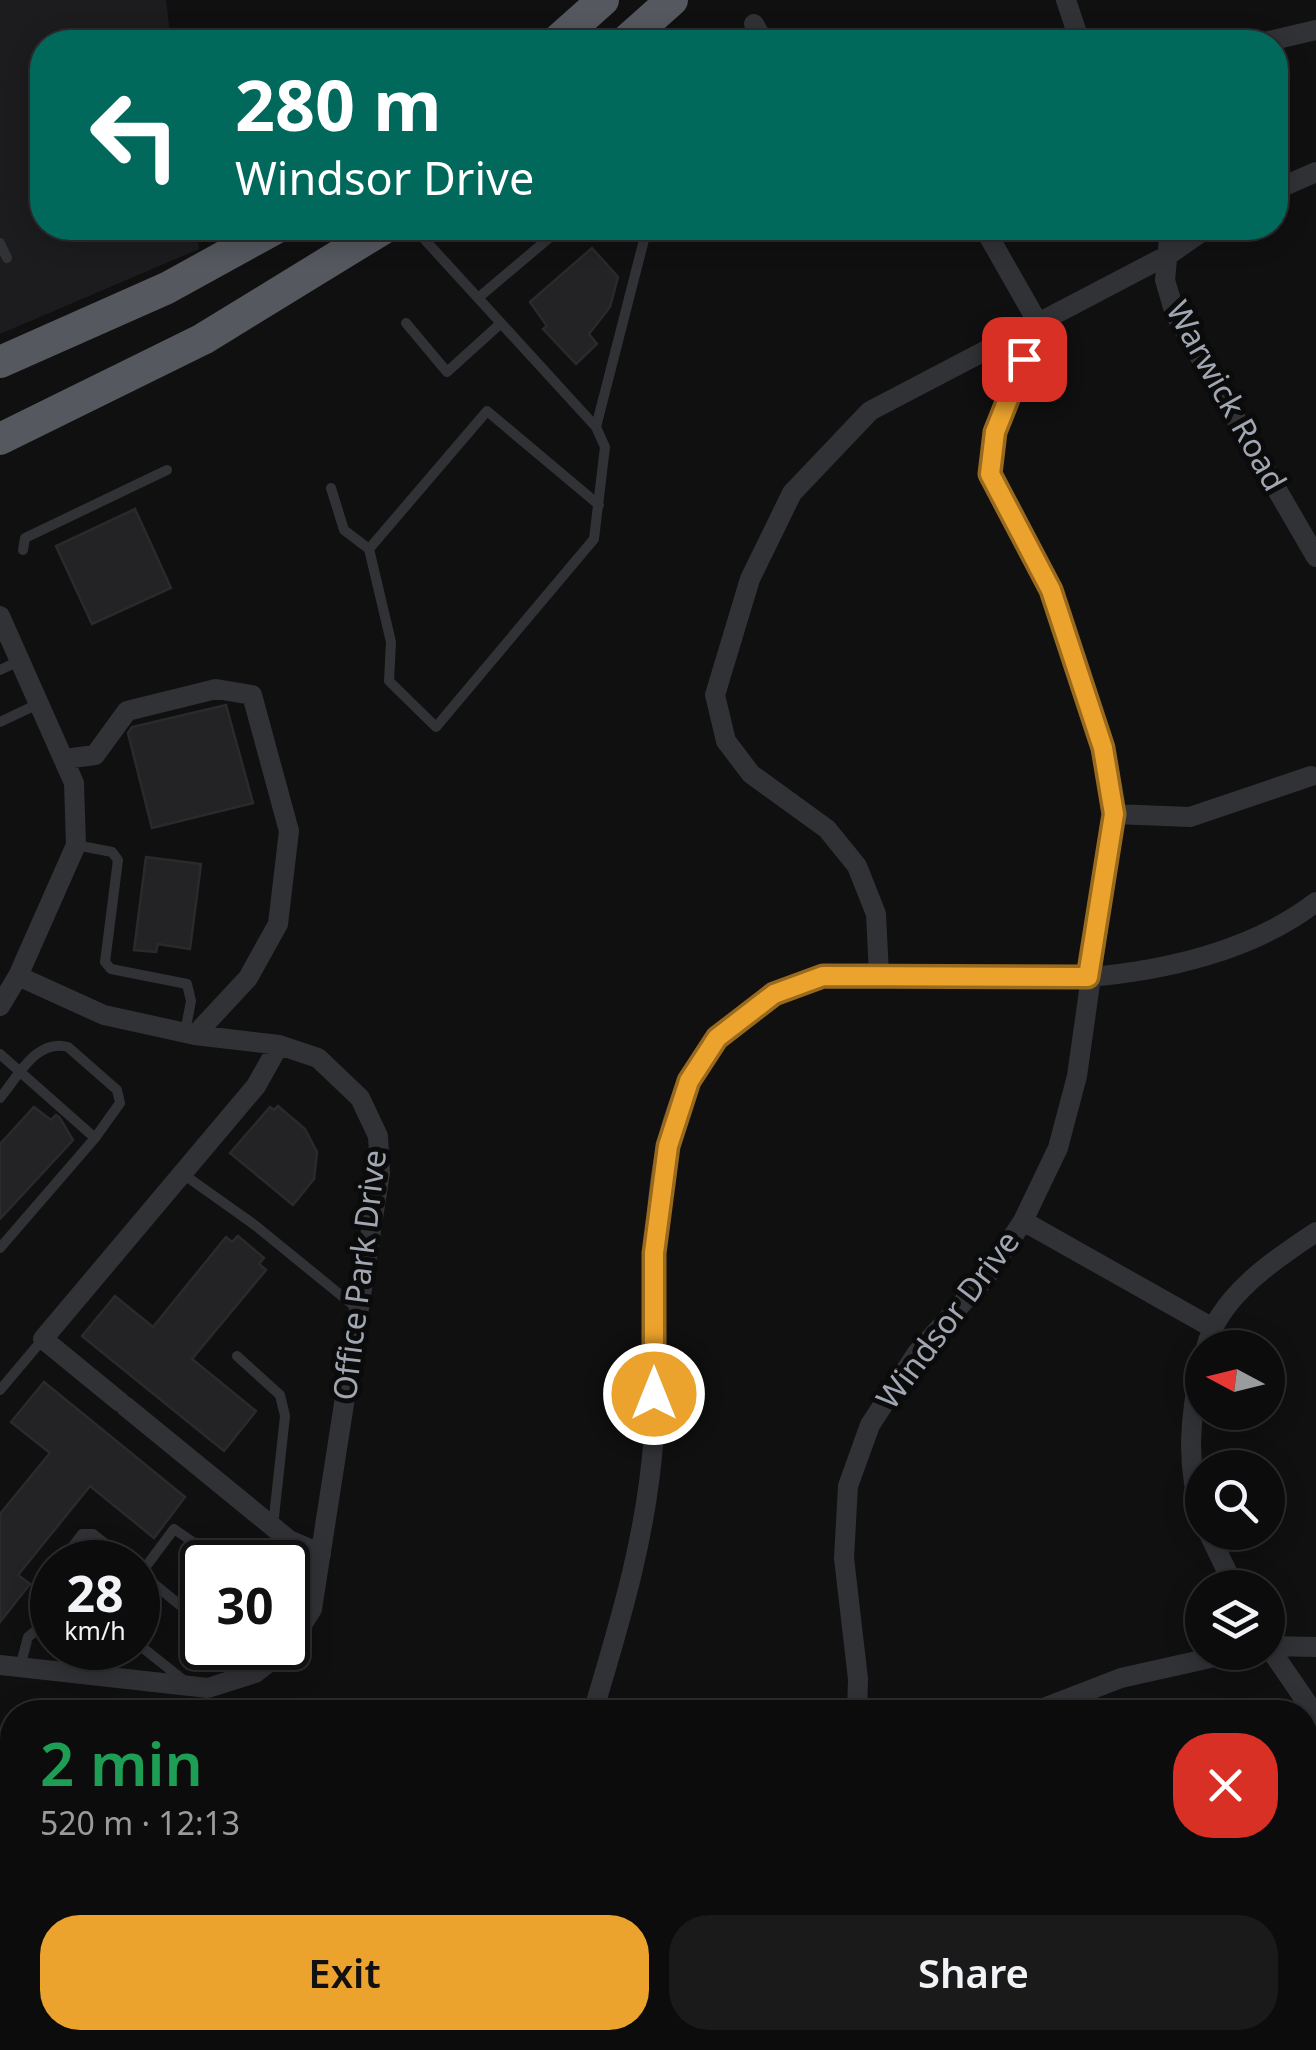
<!DOCTYPE html>
<html lang="en">
<head>
<meta charset="utf-8">
<style>
  :root { --surface:#0c0c0d; --page:#1a1a1b; --text:#f1f3f6; --muted:#9a9b9d; --line:#2c2c2e; --accent:#eca32d }
  body { margin:0; font-family:"Noto Sans",sans-serif; background:var(--page); color:var(--text); height:100vh; display:flex; flex-direction:column; font-size:38px; white-space:nowrap }
  * { box-sizing:border-box; margin:0 }
  p { font-size:32px; color:var(--muted) }
  .icon { flex:none; width:55px; height:55px; fill:none; stroke:currentColor; stroke-width:2; stroke-linecap:round; stroke-linejoin:round }
  .map { position:relative; flex:1; overflow:hidden }
  .details { position:absolute; left:0px; top:1700px; width:1318px; height:350px; display:flex; flex-direction:column; background:var(--surface); border-radius:40px 40px 0 0; box-shadow:0 5px 25px #0003,0 0 0 2px var(--line) }
  .details>* { flex:none }
  .top-card { position:absolute; left:30px; top:30px; width:1258px; height:210px; border-radius:40px; box-shadow:0 5px 25px #0003,0 0 0 2px var(--line); background:#00695c; color:#fff; overflow:hidden }
  .needle { width:65px; rotate:277deg }
  .fabs { position:absolute; left:1185px; top:1330px; display:grid; gap:20px }
  .fabs a { display:grid; place-items:center; width:100px; height:100px; border-radius:50%; background:var(--surface); box-shadow:0 5px 25px #0003,0 0 0 2px var(--line); font-size:50px }
  .speed { position:absolute; left:30px; top:1540px; display:flex; gap:20px; font-size:50px; font-weight:700; text-align:center }
  .speed>* { display:grid; place-content:center; width:130px; height:130px; border-radius:50%; background:var(--surface); box-shadow:0 5px 25px #0003,0 0 0 2px var(--line); line-height:1 }
  .speed small { font-size:25px; font-weight:400 }
  .speed .limit { border:5px solid #111; border-radius:15px; background:#fff; color:#111 }
  .pin { position:absolute; display:grid; place-items:center; width:85px; height:85px; color:#fff; margin:-42px; border-radius:20px; box-shadow:0 5px 15px #0006 }
  .me { position:absolute; width:110px; margin:-55px; rotate:0deg; stroke-linejoin:round; filter:drop-shadow(0 0 8px #0008) }
  .turn { display:flex; align-items:center; gap:35px; height:210px; padding:0 40px; font-size:45px }
  .turn .icon { width:130px; height:130px; stroke-width:2.5 }
  .turn b { display:block; font-size:70px; line-height:85px }
  .round { display:grid; place-items:center; flex:none; width:105px; height:105px; border-radius:40px; background:var(--page) }
  .summary { display:flex; align-items:center; justify-content:space-between; height:170px; padding:0 40px }
  h1 { font-size:60px; font-weight:600; line-height:75px; color:#1e9e55 }
  .primary-button { display:flex; gap:20px; margin-top:auto; padding:20px 40px }
  .primary-button a { flex:1; height:115px; border-radius:40px; background:var(--accent); color:#111; font-size:40px; font-weight:600; line-height:115px; text-align:center }
  .primary-button a+a { background:var(--page); color:var(--text) }
  .map>svg:first-child { display:block }
  .built { fill:#1c1c1e }
  .building { fill:#232325; stroke:#2a2a2d; stroke-width:2.5 }
  .lines { fill:none; stroke-linecap:round; stroke-linejoin:round }
  .service { stroke:#313236; stroke-width:10 }
  .minor { stroke:#313236; stroke-width:20 }
  .trunk { stroke:#55585e; stroke-width:32 }
  .route-casing { stroke:#996a1d; stroke-width:25 }
  .route { stroke:#eca32d; stroke-width:18 }
  .labels { text-anchor:middle; stroke-width:10; stroke-linejoin:round; paint-order:stroke }
  .street-label { font-size:32px; fill:#a1a7b2; stroke:#0b0b0c }
</style>
</head>
<body>
<div class="map">
<svg width="1316" height="2050" viewBox="0 0 1316 2050">
  <rect width="100%" height="100%" fill="#101011"/>
  <!-- built -->
  <path class="built" d="M 0,0 L 166,0 L 171,42 L 42,42 L 42,228 L 196,228 L 199,249 L 0,334 Z"/>
  <!-- building -->
  <path class="building" d="M 592,248 L 618,277 L 610,307 L 589,334 L 597,344 L 576,364 L 543,329 L 547,326 L 530,302 Z
    M 135,509 L 171,588 L 92,624 L 56,546 Z
    M 226,705 L 253,803 L 152,828 L 128,733 L 132,727 Z
    M 146,857 L 201,864 L 190,949 L 158,944 L 156,952 L 134,950 Z
    M 278,1106 L 305,1129 L 317,1152 L 314,1179 L 293,1205 L 230,1153 L 270,1107 L 274,1110 Z
    M 34,1107 L 51,1120 L 56,1115 L 60,1118 L 73,1140 L 0,1219 L 0,1144 Z
    M 238,1236 L 264,1258 L 259,1264 L 266,1270 L 192,1359 L 256,1411 L 224,1451 L 82,1336 L 115,1296 L 153,1327 L 226,1237 L 232,1242 Z
    M 44,1382 L 185,1497 L 154,1538 L 90,1486 L 18,1575 L 30,1584 L 0,1622 L 0,1514 L 50,1453 L 11,1422 Z"/>
  <g class="lines">
    <!-- service -->
    <path class="service" d="M 0,243 L 7,258
      M 478,298 L 561,228
      M 406,323 L 447,372 L 500,324
      M 596,427 L 647,228
      M 331,488 L 344,530 L 369,549 L 391,642 L 389,681 L 436,727 L 594,539 L 605,447 L 596,427 L 414,228
      M 369,549 L 487,411 L 599,505
      M 23,550 L 25,538 L 167,470
      M 0,670 L 19,661
      M 0,722 L 40,703
      M 76,845 L 112,852 L 118,860 L 105,962 L 111,969 L 187,984 L 191,1001 L 185,1032
      M 0,1054 L 95,1138 L 120,1103 L 117,1090 L 68,1047 C 36,1038 18,1077 0,1098
      M 183,1174 L 256,1226 L 359,1310
      M 0,1248 L 95,1138
      M 237,1356 L 280,1395 L 285,1416 L 273,1526
      M 0,1390 L 43,1339
      M 61,1562 L 82,1534 L 93,1534 L 128,1562
      M 138,1571 L 202,1623
      M 141,1573 L 174,1529 L 222,1562
      M 138,1644 L 187,1683
      M 74,1648 L 89,1663 L 86,1674
      M 233,1648 L 259,1669
      M 20,1667 L 28,1637 L 38,1629 L 52,1630"/>
    <!-- minor -->
    <path class="minor" d="M 1066,0 L 1080,42
      M 754,24 L 764,42
      M 1265,42 L 1316,30
      M 1275,190 L 1316,172
      M 984,228 L 1038,323
      M 1170,228 L 1165,280 L 1175,314 L 1316,557
      M 0,616 L 74,783 L 76,845 L 18,976 L 0,1006
      M 65,759 L 95,755 L 127,711 L 216,689 L 252,695 L 289,831 L 278,924 L 248,978 L 195,1035
      M 1114,814 L 1190,817 L 1311,776
      M 879,974 L 876,914 L 857,866 L 827,829 L 751,774 L 726,741 L 715,695 L 750,579 L 792,493 L 870,411 L 1170,254 L 1207,228
      M 18,976 L 104,1015 L 195,1035 L 279,1045 L 318,1058 L 360,1098 L 378,1136 L 380,1173 L 312,1609 L 288,1647
      M 1023,1221 L 1211,1327
      M 1206,1348 C 1218,1297 1275,1259 1316,1232
      M 1202,1362 C 1190,1414 1185,1464 1202,1516
      M 120,1402 L 43,1339 L 256,1086 L 279,1045
      M 125,1406 L 289,1540 L 321,1554
      M 1208,1532 L 1235,1588
      M 1268,1646 L 1316,1716
      M 1268,1646 L 1316,1647
      M 0,1665 L 208,1688 L 255,1673 L 287,1648
      M 593,1712 C 621,1619 648,1530 654,1432 C 661,1323 638,1181 689,1080 C 714,1032 769,987 823,976 C 847,972 875,974 899,974 C 961,975 1026,982 1088,977 C 1165,971 1254,950 1316,902
      M 857,1712 L 858,1679 L 844,1558 L 848,1486 L 870,1425 L 917,1353 L 986,1277 L 1023,1221 L 1058,1148 L 1077,1076 L 1114,814 L 1103,748 L 1051,590 L 991,474 L 995,432 L 1038,323
      M 1033,1712 L 1121,1678 L 1237,1652
      M 1305,1947 L 1316,1948
      M 21,2038 L 47,2050
      M 529,2050 L 531,2038
      M 816,2050 L 818,2038
      M 1033,2050 L 1044,2038"/>
    <!-- trunk -->
    <path class="trunk" d="M 556,42 L 603,0
      M 625,42 L 672,0
      M 0,362 L 167,288 L 276,228
      M 0,439 L 203,339 L 384,228"/>
  </g>
  <g class="lines">
    <defs>
      <path id="route" d="M 654,1394 L 654,1253 L 668,1146 L 689,1081 L 717,1038 L 774,994 L 823,976 L 1088,977 L 1114,814 L 1103,748 L 1051,590 L 990,474 L 995,432 L 1024,359"/>
    </defs>
    <!-- route casing -->
    <use href="#route" class="route-casing"/>
    <!-- route -->
    <use href="#route" class="route"/>
  </g>
  <g class="labels">
    <!-- street labels -->
    <g class="street-label">
      <text transform="translate(1226 396) rotate(61)" y="11">Warwick Road</text>
      <text transform="translate(360 1275) rotate(-83)" y="11">Office Park Drive</text>
      <text transform="translate(948 1320) rotate(-53)" y="11">Windsor Drive</text>
    </g>
  </g>
</svg>
<div class="fabs">
<a><svg class="needle" viewBox="-14 -14 28 28"><path d="M0-13l5 13h-10z" fill="#e53935"/><path d="M0 13l5-13h-10z" fill="#9a9b9d"/></svg></a>
<a><svg class="icon" aria-label="search" viewBox="0 0 24 24"><circle cx="10" cy="10" r="6"/><path d="M15 15l6 6"/></svg></a>
<a><svg class="icon" aria-label="layers" viewBox="0 0 24 24"><path d="M12 4l9 5-9 5-9-5zM3 14l9 5 9-5"/></svg></a>
</div>
<div class="speed"><div>28<small>km/h</small></div><div class="limit">30</div></div>
<div class="pin" style="left:1024px;top:359px;background:#d93025"><svg class="icon" aria-label="arrive" viewBox="0 0 24 24"><path d="M6 21V4h12l-3 4 3 4H6"/></svg></div>
<svg class="me" style="left:654px;top:1394px" viewBox="-20 -20 40 40"><circle r="17" fill="#eca32d" stroke="#fff" stroke-width="3"/><path d="M0-11L8 9 0 5-8 9z" fill="#fff"/></svg>
<div class="top-card">
<div class="turn"><svg class="icon" aria-label="left" viewBox="0 0 24 24"><path d="M17 20v-9H6M10 6l-5 5 5 5"/></svg><div><b>280 m</b>Windsor Drive</div></div>
</div>
<section class="details">
<div class="summary"><div><h1>2 min</h1><p>520 m · 12:13</p></div><a class="round" style="background:#d93025;color:#fff"><svg class="icon" aria-label="close" viewBox="0 0 24 24"><path d="M6 6l12 12M18 6L6 18"/></svg></a></div>
<div class="primary-button"><a>Exit</a><a>Share</a></div>
</section>
</div>
</body>
</html>
